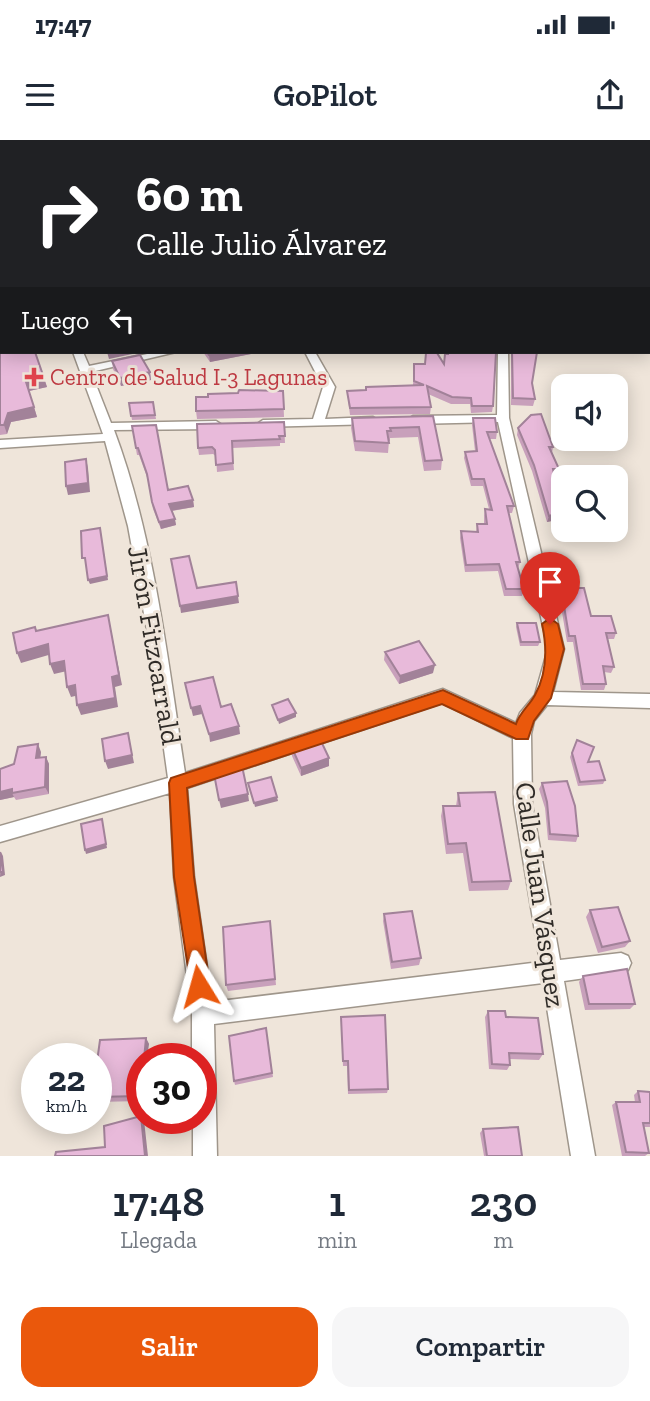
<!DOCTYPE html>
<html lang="es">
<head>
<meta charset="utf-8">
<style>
  :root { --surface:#fff; --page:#f6f6f7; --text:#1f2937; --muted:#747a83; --accent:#ea580c }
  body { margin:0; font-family:"Zilla Slab",serif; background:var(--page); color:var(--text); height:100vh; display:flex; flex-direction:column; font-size:26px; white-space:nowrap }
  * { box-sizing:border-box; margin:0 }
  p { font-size:23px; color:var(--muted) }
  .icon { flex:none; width:38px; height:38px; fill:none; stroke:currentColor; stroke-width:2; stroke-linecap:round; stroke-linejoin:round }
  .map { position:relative; height:1016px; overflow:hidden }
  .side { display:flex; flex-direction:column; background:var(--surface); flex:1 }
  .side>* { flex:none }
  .guide { position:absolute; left:0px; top:0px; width:651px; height:214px; box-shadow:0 4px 18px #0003; background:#202124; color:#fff; overflow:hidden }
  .controls { position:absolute; left:551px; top:234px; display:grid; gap:14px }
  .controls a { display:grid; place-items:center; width:77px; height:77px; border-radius:14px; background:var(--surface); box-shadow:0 4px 18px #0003; font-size:35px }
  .speed { position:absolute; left:21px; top:903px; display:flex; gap:14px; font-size:35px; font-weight:700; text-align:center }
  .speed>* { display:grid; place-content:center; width:91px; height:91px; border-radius:50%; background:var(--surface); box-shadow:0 4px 18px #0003; line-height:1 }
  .speed small { font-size:18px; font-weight:400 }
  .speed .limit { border:10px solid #d22; background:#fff; color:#111 }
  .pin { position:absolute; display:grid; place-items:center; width:60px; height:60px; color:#fff; margin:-72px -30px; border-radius:50% 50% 50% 0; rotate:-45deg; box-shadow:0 0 7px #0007 }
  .pin .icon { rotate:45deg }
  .me { position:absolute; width:77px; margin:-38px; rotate:352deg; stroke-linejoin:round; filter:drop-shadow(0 0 5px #0008) }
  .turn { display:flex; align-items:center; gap:24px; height:147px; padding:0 21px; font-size:32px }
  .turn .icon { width:91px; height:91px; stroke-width:2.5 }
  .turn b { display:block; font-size:49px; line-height:60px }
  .then { display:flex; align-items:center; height:66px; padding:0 21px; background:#0003; gap:14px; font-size:26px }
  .eta { display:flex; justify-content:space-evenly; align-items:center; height:119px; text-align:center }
  .eta b { font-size:42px; font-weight:600; line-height:49px }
  .cta { display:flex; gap:14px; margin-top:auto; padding:14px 21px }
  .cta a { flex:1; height:80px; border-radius:21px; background:var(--accent); color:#fff; font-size:28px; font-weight:600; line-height:80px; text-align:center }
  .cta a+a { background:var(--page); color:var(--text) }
  .status { display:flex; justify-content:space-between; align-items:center; height:49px; padding:0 35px; background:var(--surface); direction:ltr }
  .status svg { height:19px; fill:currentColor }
  header { display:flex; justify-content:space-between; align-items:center; height:91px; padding:0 21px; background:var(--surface); font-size:32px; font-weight:600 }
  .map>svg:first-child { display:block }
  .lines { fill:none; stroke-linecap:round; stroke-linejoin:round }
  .stream { stroke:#aeccf6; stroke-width:3.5 }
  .street-casing { stroke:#9f968b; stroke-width:3 }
  .street { fill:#fff; fill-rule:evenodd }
  .wall { fill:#c8a0bb }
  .shaded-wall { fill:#a28299 }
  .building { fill:#e8bada; stroke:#a28299; stroke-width:2 }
  .route { fill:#ea580c; stroke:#983908; stroke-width:2 }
  .health-dot { fill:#e0444e; stroke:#efe5da; stroke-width:2.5 }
  .labels { text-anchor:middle; stroke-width:6; stroke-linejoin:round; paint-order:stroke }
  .far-health-label { font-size:23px; fill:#be3a42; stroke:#efe5da; text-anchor:start }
  .street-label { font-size:28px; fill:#2f2b27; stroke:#efe5da }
</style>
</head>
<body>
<div class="status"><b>17:47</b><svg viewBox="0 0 49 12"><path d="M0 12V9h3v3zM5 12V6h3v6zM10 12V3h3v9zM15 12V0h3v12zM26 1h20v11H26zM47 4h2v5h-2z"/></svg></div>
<header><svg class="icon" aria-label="menu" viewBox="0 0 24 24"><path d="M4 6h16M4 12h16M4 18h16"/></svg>GoPilot<svg class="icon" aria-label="share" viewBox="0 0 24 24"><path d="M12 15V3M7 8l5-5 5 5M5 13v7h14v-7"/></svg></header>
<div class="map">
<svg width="650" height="1016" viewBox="0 0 650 1016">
  <rect width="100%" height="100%" fill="#efe5da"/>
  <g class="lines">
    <!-- stream -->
    <path class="stream" d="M 535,0 L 538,2"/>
    <defs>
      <path id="street" d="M 352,0 L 366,0 L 349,2 Z
        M 73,212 L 83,212 L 89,226 L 157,212 L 176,212 L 91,232 L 111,283 L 216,281 L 222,285 L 216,289 L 114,290 C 154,396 168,522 185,633 L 443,549 L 516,583 L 520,573 L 535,555 L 548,509 L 498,282 L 413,284 L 407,280 L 413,276 L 497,275 L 498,212 L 508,212 L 509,278 L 564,509 L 553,552 L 650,554 L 650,568 L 547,565 L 534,581 L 531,594 L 532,664 L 560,820 L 621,813 L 628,816 L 631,823 L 628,830 L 621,833 L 564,841 L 595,1016 L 571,1016 L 543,843 L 214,884 L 217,1016 L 193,1016 L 193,978 L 201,978 L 201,919 L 192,919 L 192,874 L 174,737 L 170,653 L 0,702 L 0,686 L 168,638 L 149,501 L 128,386 L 105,301 L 0,308 L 0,300 L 103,294 ZM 442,563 L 513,598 L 514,664 L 540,822 L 212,862 L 194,737 L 187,648 Z
        M 305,212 L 315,212 L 335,247 L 325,279 L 373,277 L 379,281 L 377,284 L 259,287 L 257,284 L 263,280 L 313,279 L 323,247 Z"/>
    </defs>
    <!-- street casing -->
    <use href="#street" class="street-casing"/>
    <!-- street -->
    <use href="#street" class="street"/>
  </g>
  <!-- wall -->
  <path class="wall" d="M 296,0 L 317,0 L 317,2 L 299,2 Z
    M 0,191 L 44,238 L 47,247 L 29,251 L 37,277 L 11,282 L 7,294 L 0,295 Z
    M 203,212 L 251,212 L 251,214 L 210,222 Z
    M 511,212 L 537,212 L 532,243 L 535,259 L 533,266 L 511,265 Z
    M 445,214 L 447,214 L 493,266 L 492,272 L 471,273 L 470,264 L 451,264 L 428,254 L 431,267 L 430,274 L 350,275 L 347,251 L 366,250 L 366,247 L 413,245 L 414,224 L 444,223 Z
    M 112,221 L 150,232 L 151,240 L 121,246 L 113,229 Z
    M 283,251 L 284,277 L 197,279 L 196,271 Z
    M 153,262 L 156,279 L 132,280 L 129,263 Z
    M 433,276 L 442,320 L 441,330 L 424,331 L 418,297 L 390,298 L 390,301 L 389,301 L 388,313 L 355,311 L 351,288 L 352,278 Z
    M 473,278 L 497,292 L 496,299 L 489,299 L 514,366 L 512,373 L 508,373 L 520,422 L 518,429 L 524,449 L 522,456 L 504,456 L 498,431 L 465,432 L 460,398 L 461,391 L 476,392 L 477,384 L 484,384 L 484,376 L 485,369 L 489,369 L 483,346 L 471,346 L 464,318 L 465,312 L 475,311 L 472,285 Z
    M 284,282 L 285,303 L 280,303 L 280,306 L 232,308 L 234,330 L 217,332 L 216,316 L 213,314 L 199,315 L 198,308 Z
    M 132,286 L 168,350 L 193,360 L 194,367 L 172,371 L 176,385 L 161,389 L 153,369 L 148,340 L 139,315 L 137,315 Z
    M 518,288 L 553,307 L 552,313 L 559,329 L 557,335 L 554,335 L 562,372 L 561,379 L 547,382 L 532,331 L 517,295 Z
    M 561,448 L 591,476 L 616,493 L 614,499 L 608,499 L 614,527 L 611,533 L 604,532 L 606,544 L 604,550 L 581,550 L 573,502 L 567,502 L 559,454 Z
    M 517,483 L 540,502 L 538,506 L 520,506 L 516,487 Z
    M 385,512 L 433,533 L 399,544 L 384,520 Z
    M 577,600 L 588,622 L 605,640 L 603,644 L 578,646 L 570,617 Z
    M 292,608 L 329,618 L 329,626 L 301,636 L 292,616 Z
    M 41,612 L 40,618 L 46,617 L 49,624 L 49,654 L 16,660 L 14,657 L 0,660 L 0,629 L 14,624 Z
    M 542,643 L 578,696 L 576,702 L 548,700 L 545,668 L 539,649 Z
    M 458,653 L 511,741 L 508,750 L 469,751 L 463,713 L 446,714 L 441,676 L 443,666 L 456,666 Z
    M 590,770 L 630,801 L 625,807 L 598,813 L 586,777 Z
    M 384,774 L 421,818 L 419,825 L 391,829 L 383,781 Z
    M 270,781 L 276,845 L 228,851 L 226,845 Z
    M 583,836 L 635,864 L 630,869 L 585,870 L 579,842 Z
    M 488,871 L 506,877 L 543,914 L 539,920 L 510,919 L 510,925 L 507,930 L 489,929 L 485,877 Z
    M 341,883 L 388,949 L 387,953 L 348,954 L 347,926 L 343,926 Z
    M 266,888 L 273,937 L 235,945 L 234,941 Z
    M 146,898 L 149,904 L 142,919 L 142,961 L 96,962 L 96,929 Z
    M 638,951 L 650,952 L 650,987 L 644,987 L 649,1013 L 645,1016 L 622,1016 L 612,965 L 616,962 L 635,962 L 634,955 Z
    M 483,989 L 522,1016 L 484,1016 L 480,993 Z"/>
  <!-- shaded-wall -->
  <path class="shaded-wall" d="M 308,0 L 317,0 L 317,2 L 308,2 Z
    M 320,0 L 342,0 L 332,2 L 320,2 Z
    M 2,153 L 2,163 L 0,163 L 0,154 Z
    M 107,212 L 137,212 L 137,213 L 109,219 Z
    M 226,212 L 251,212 L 251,214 L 210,222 L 209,215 Z
    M 150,232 L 151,240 L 121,246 L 120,238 Z
    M 44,238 L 47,247 L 29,251 L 26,242 Z
    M 34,267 L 37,277 L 11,282 L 7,294 L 4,285 L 8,273 Z
    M 86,319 L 88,328 L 90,352 L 68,355 L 66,346 Z
    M 193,360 L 194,367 L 170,371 L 169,364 Z
    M 562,372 L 561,379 L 547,382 L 549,376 Z
    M 175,379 L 176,385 L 161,389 L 159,382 Z
    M 101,393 L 108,440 L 90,444 L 88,440 Z
    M 238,456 L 239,463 L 181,473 L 180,466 Z
    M 108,475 L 122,545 L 115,547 L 118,567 L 81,575 L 77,565 L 112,537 Z
    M 48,504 L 52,514 L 21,523 L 17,513 Z
    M 64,521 L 67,531 L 54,534 L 50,524 Z
    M 435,525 L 433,533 L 399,544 L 400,536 Z
    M 75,545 L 79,555 L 71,557 L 67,547 Z
    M 200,566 L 202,574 L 193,576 L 191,568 Z
    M 296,573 L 296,577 L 279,584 L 278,580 Z
    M 239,586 L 240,594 L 210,602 L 209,594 Z
    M 128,593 L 134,623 L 108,629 L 105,621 Z
    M 38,604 L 41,612 L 39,626 L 36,618 Z
    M 46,617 L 49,624 L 49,654 L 45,647 Z
    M 329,618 L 329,626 L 301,636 L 301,628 Z
    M 12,649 L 12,653 L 14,657 L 0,660 L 0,652 Z
    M 248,654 L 249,661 L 221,668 L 219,660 Z
    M 277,657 L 278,661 L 255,667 L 254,663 Z
    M 102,679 L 107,708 L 86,714 L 85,710 Z
    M 1,712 L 3,716 L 5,735 L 0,737 Z
    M 146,898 L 149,904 L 147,919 L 144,919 Z
    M 142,935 L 142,959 L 140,956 Z
    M 142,978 L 144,980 L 148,1016 L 145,1016 Z"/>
  <!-- building -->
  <path class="building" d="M 120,0 L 241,0 L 243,2 L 121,2 Z
    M 259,0 L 276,0 L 278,2 L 249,2 Z
    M 0,21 L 2,21 L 2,153 L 0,154 L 1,134 L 0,134 L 0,47 L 2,47 L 2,36 L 0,36 Z
    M 0,191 L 2,191 L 2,212 L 35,212 L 44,238 L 26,242 L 34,267 L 8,273 L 4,285 L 0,285 Z
    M 207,212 L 226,212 L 209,215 Z
    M 448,212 L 496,212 L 493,266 L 472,266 L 471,258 L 452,257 L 427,246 L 431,267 L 350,268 L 347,251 L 366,250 L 366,247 L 424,245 L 414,241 L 414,224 L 425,224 L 426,213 L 437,213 L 444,224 L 445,214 L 448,214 Z
    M 512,212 L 537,212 L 532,243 L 535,259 L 513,258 Z
    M 140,215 L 150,232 L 120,238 L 112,221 Z
    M 239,250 L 283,251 L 284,269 L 196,271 L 196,257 L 208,257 L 208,254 L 238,253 Z
    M 153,262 L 155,275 L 131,276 L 129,263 Z
    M 541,274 L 553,307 L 549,307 L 559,329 L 553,329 L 562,372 L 549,376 L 534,325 L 518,288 L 531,275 Z
    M 433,276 L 442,320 L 425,321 L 419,287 L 390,288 L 391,291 L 387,291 L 389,303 L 355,301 L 352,278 Z
    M 473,278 L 495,278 L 497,292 L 487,292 L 514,366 L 507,366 L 520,422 L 516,422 L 524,449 L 506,449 L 499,424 L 466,425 L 461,391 L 478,392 L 477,384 L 487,384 L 485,369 L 492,370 L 484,339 L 472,339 L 465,312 L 477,311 Z
    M 284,282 L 285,296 L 279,296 L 280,299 L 232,301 L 233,323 L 216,325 L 215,310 L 212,307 L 198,308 L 197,284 Z
    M 156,285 L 168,350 L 188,346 L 193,360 L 169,364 L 175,379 L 159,382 L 152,362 L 147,334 L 138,308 L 136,308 L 132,286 Z
    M 86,319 L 88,343 L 66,346 L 65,322 Z
    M 100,388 L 107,436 L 88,440 L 85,418 L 82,418 L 81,391 Z
    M 189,416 L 197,448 L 236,442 L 238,456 L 180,466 L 171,419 Z
    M 561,448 L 584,448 L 591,476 L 611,476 L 616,493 L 606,493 L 614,527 L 603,526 L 606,544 L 583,544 L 575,496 L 569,496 Z
    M 108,475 L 119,535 L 112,537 L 115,558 L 77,565 L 75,545 L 67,547 L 64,521 L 50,524 L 48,504 L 17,513 L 13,493 L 35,487 L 36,491 Z
    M 517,483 L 536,483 L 540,502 L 521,502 Z
    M 419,501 L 435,525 L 400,536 L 385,512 Z
    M 213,537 L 221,567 L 231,564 L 239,586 L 209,594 L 200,566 L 191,568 L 185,543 Z
    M 288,559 L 296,573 L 278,580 L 272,565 Z
    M 128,593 L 132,615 L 105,621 L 102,599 Z
    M 320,599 L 329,618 L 301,628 L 292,608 Z
    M 577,600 L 594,607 L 588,622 L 599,621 L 605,640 L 580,642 L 572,613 Z
    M 38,604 L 36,618 L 46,617 L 45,647 L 12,653 L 12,649 L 0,652 L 0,629 L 14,624 L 18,607 Z
    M 242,626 L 248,654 L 219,660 L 214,634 Z
    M 271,637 L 277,657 L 254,663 L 248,643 Z
    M 567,641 L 575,666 L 578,696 L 550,694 L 547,662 L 542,643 Z
    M 495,652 L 511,741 L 472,742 L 466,703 L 448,704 L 443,666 L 460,666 L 458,653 Z
    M 102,679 L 106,704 L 85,710 L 81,684 Z
    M 0,712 L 3,732 L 0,732 Z
    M 618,767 L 630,801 L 602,807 L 590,770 Z
    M 412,771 L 421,818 L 392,822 L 384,774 Z
    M 270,781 L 275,839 L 226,845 L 223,787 Z
    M 627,829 L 635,864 L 589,864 L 583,836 Z
    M 488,871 L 505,871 L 506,877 L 538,878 L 543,914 L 509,913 L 510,925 L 492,924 Z
    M 385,875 L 388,949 L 349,950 L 348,921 L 343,921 L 341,877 Z
    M 266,888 L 272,933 L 234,941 L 229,896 Z
    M 146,898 L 144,919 L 142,919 L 142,935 L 140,956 L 96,957 L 96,929 L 100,900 Z
    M 638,951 L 650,952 L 650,983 L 643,983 L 649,1013 L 626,1012 L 616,962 L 640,962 Z
    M 141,976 L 145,1016 L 55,1016 L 56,1012 L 105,1007 L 104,986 Z
    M 518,987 L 522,1016 L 487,1016 L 483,989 Z"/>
  <!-- route -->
  <path class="route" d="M 550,478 L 558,484 L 564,509 L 551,558 L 534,581 L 528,599 L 516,599 L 442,564 L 187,648 L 194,737 L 210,846 L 207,854 L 199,857 L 192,854 L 174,737 L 169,643 L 171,638 L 443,550 L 516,584 C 520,572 529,566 535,555 C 547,533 547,507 542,484 Z"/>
  <!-- markers -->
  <path class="health-dot" d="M30.5 226.5h7v7h7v7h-7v7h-7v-7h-7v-7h7z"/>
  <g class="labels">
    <!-- far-health labels -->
    <g class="far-health-label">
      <text x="50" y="245">Centro de Salud I-3 Lagunas</text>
    </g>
    <!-- street labels -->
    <g class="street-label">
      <text transform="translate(155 505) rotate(80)" y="10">Jirón Fitzcarrald</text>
      <text transform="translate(541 755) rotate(82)" y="10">Calle Juan Vásquez</text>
    </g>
  </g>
</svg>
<div class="controls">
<a><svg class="icon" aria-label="sound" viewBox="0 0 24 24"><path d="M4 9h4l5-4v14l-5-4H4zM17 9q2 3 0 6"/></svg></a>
<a><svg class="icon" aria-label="search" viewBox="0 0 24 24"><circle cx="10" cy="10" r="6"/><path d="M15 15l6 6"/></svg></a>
</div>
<div class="speed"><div>22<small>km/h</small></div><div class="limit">30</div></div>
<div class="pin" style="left:550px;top:484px;background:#d93025"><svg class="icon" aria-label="arrive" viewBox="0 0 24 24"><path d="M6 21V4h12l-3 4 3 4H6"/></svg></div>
<svg class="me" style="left:199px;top:846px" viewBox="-20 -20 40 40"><path d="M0-17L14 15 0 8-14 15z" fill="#ea580c" stroke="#fff" stroke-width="4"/></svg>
<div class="guide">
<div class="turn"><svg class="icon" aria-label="right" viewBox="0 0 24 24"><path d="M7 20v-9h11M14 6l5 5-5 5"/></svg><div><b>60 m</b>Calle Julio Álvarez</div></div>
<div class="then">Luego<svg class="icon" aria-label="left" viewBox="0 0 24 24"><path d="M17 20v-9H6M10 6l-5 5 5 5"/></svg></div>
</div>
</div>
<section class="side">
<div class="eta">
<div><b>17:48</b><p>Llegada</p></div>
<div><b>1</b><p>min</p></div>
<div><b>230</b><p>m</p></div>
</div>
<div class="cta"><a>Salir</a><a>Compartir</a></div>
</section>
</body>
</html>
